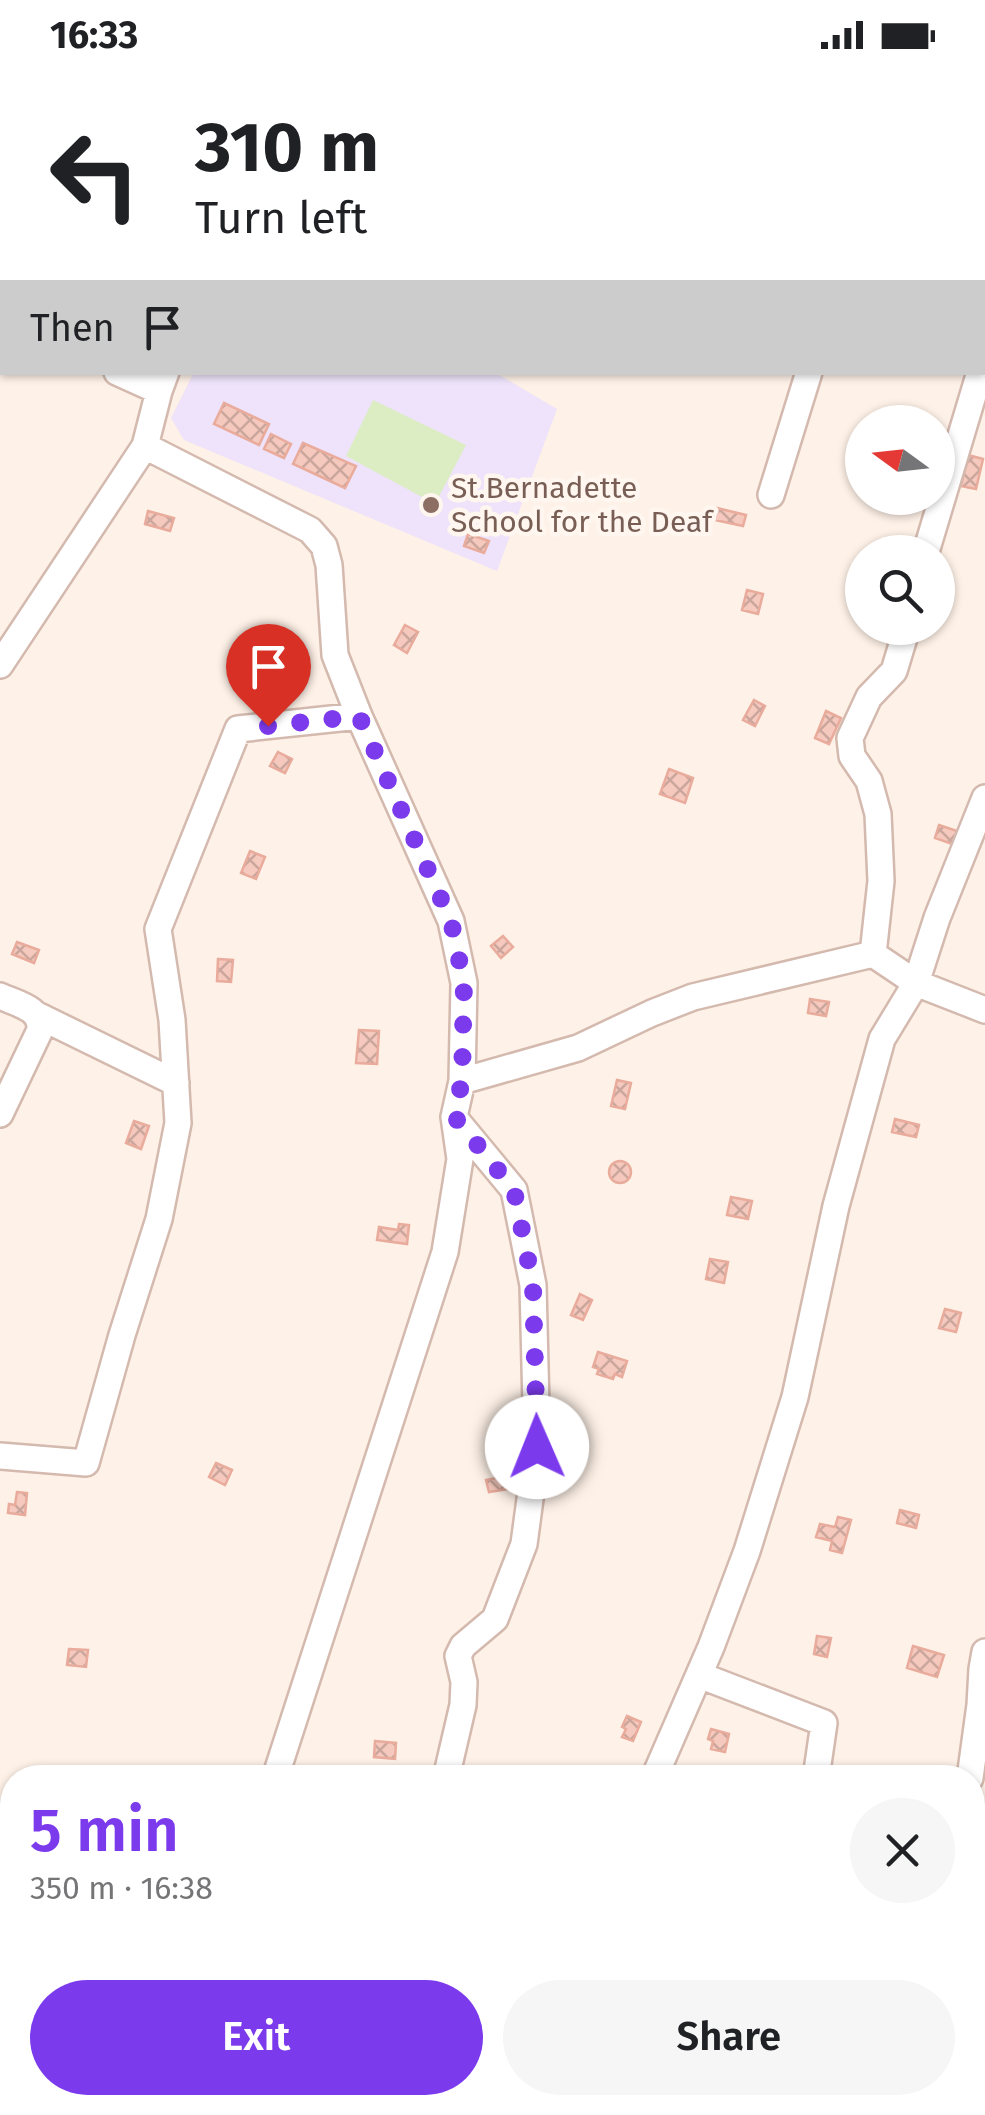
<!DOCTYPE html>
<html lang="en">
<head>
<meta charset="utf-8">
<style>
  :root { --surface:#fff; --page:#f6f6f6; --text:#202124; --muted:#757577; --accent:#7c3aed }
  body { margin:0; font-family:"Fira Sans",sans-serif; background:var(--page); color:var(--text); height:100vh; display:flex; flex-direction:column; font-size:38px; white-space:nowrap }
  * { box-sizing:border-box; margin:0 }
  p { font-size:32px; color:var(--muted) }
  .icon { flex:none; width:55px; height:55px; fill:none; stroke:currentColor; stroke-width:2; stroke-linecap:round; stroke-linejoin:round }
  .map { position:relative; flex:1; overflow:hidden }
  .sheet { position:absolute; left:0px; top:1695px; width:985px; height:350px; display:flex; flex-direction:column; background:var(--surface); border-radius:40px 40px 0 0; box-shadow:0 2px 8px #0004 }
  .sheet>* { flex:none }
  .banner { position:absolute; left:0px; top:0px; width:985px; height:305px; box-shadow:0 2px 8px #0004; background:#fff; color:var(--text); overflow:hidden }
  .needle { width:65px; rotate:285deg }
  .controls { position:absolute; left:845px; top:335px; display:grid; gap:20px }
  .controls a { display:grid; place-items:center; width:110px; height:110px; border-radius:50%; background:var(--surface); box-shadow:0 2px 8px #0004; font-size:50px }
  .pin { position:absolute; display:grid; place-items:center; width:85px; height:85px; color:#fff; margin:-102px -42px; border-radius:50% 50% 50% 0; rotate:-45deg; box-shadow:0 0 10px #0007 }
  .pin .icon { rotate:45deg }
  .me { position:absolute; width:110px; margin:-55px; rotate:359deg; stroke-linejoin:round; filter:drop-shadow(0 0 8px #0008) }
  .turn { display:flex; align-items:center; gap:35px; height:210px; padding:0 30px; font-size:45px }
  .turn .icon { width:130px; height:130px; stroke-width:2.5 }
  .turn b { display:block; font-size:70px; line-height:85px }
  .then { display:flex; align-items:center; height:95px; padding:0 30px; background:#0003; gap:20px; font-size:38px }
  .round { display:grid; place-items:center; flex:none; width:105px; height:105px; border-radius:52px; background:var(--page) }
  .head { display:flex; align-items:center; justify-content:space-between; height:170px; padding:0 30px }
  h1 { font-size:60px; font-weight:600; line-height:75px; color:var(--accent) }
  .cta { display:flex; gap:20px; margin-top:auto; padding:20px 30px }
  .cta a { flex:1; height:115px; border-radius:60px; background:var(--accent); color:#fff; font-size:40px; font-weight:600; line-height:115px; text-align:center }
  .cta a+a { background:var(--page); color:var(--text) }
  .status { display:flex; justify-content:space-between; align-items:center; height:70px; padding:0 50px; background:var(--surface); direction:ltr }
  .status svg { height:28px; fill:currentColor }
  .map>svg:first-child { display:block }
  .education { fill:#eee3fa }
  .park { fill:#dcedc4 }
  .building { fill:url(#building-cross-hatch); stroke:#e9ab9c; stroke-width:2.5 }
  .lines { fill:none; stroke-linecap:round; stroke-linejoin:round }
  .minor-casing { stroke:#d4b9ae; stroke-width:30 }
  .minor { stroke:#fff; stroke-width:25 }
  .route { stroke:#7c3aed; stroke-width:18; stroke-dasharray:0 32.4 }
  .education-dot { fill:#8d6e63; stroke:#fff6ef; stroke-width:4 }
  .labels { text-anchor:middle; stroke-width:9; stroke-linejoin:round; paint-order:stroke }
  .education-label { font-size:30px; fill:#785e54; stroke:#fff6ef; text-anchor:start }
</style>
</head>
<body>
<div class="status"><b>16:33</b><svg viewBox="0 0 49 12"><path d="M0 12V9h3v3zM5 12V6h3v6zM10 12V3h3v9zM15 12V0h3v12zM26 1h20v11H26zM47 4h2v5h-2z"/></svg></div>
<div class="map">
<svg width="985" height="2045" viewBox="0 0 985 2045">
  <defs>
    <pattern id="building-cross-hatch" width="8" height="8" patternUnits="userSpaceOnUse" patternTransform="scale(2.5)"><rect width="8" height="8" fill="#f5c9bd"/><path d="M0 0l8 8M0 8l8-8" fill="none" stroke="#cba69c"/></pattern>
  </defs>
  <rect width="100%" height="100%" fill="#fef1e7"/>
  <!-- education -->
  <path class="education" d="M 194,302 L 496,303 L 557,339 L 497,501 L 184,370 L 171,348 Z"/>
  <!-- park -->
  <path class="park" d="M 373,330 L 466,375 L 435,434 L 346,386 Z"/>
  <!-- building -->
  <path class="building" d="M 224,333 L 269,354 L 259,375 L 214,354 Z
    M 271,364 L 291,374 L 284,388 L 264,379 Z
    M 303,373 L 356,396 L 345,418 L 293,394 Z
    M 968,385 L 983,389 L 976,419 L 961,416 Z
    M 717,438 L 746,445 L 743,456 L 715,450 Z
    M 148,441 L 174,448 L 170,461 L 145,454 Z
    M 468,464 L 489,471 L 484,483 L 464,476 Z
    M 747,520 L 763,524 L 758,544 L 742,540 Z
    M 405,555 L 418,562 L 407,583 L 394,575 Z
    M 288,595 L 291,606 L 282,609 L 285,621 L 272,624 L 266,602 Z
    M 754,630 L 765,636 L 755,656 L 743,650 Z
    M 826,641 L 841,648 L 829,674 L 815,668 Z
    M 278,682 L 292,689 L 285,703 L 270,696 Z
    M 669,699 L 693,708 L 685,733 L 660,724 Z
    M 939,755 L 960,762 L 955,775 L 935,768 Z
    M 250,781 L 265,787 L 256,809 L 241,803 Z
    M 503,866 L 513,877 L 501,888 L 491,876 Z
    M 17,872 L 39,880 L 34,893 L 12,884 Z
    M 218,889 L 233,890 L 231,912 L 217,911 Z
    M 810,929 L 829,932 L 826,946 L 808,943 Z
    M 359,960 L 379,961 L 377,994 L 356,993 Z
    M 617,1010 L 631,1013 L 625,1039 L 611,1036 Z
    M 895,1049 L 919,1055 L 916,1067 L 892,1062 Z
    M 134,1051 L 149,1056 L 141,1079 L 126,1073 Z
    M609 1102a11 11 0 1 1 22 0a11 11 0 1 1-22 0Z
    M 731,1127 L 752,1131 L 748,1149 L 727,1145 Z
    M 399,1154 L 409,1155 L 407,1174 L 377,1170 L 379,1157 L 398,1160 Z
    M 710,1189 L 728,1192 L 724,1213 L 706,1209 Z
    M 580,1224 L 592,1230 L 583,1250 L 571,1245 Z
    M 945,1239 L 961,1243 L 956,1262 L 939,1258 Z
    M 598,1282 L 627,1291 L 622,1307 L 615,1304 L 613,1309 L 597,1304 L 599,1299 L 593,1297 Z
    M 216,1393 L 232,1400 L 225,1415 L 209,1407 Z
    M 506,1406 L 509,1419 L 489,1422 L 486,1410 Z
    M 17,1422 L 27,1423 L 25,1445 L 8,1443 L 9,1434 L 15,1435 Z
    M 900,1440 L 919,1445 L 916,1458 L 897,1453 Z
    M 838,1447 L 851,1450 L 842,1483 L 830,1480 L 832,1471 L 816,1467 L 820,1454 L 835,1457 Z
    M 817,1566 L 831,1568 L 827,1587 L 814,1584 Z
    M 913,1576 L 944,1585 L 937,1607 L 907,1598 Z
    M 69,1579 L 88,1580 L 86,1597 L 67,1595 Z
    M 627,1646 L 641,1652 L 633,1671 L 622,1667 L 626,1659 L 622,1657 Z
    M 711,1659 L 729,1664 L 725,1682 L 711,1679 L 713,1671 L 708,1669 Z
    M 375,1671 L 396,1673 L 395,1689 L 374,1687 Z"/>
  <g class="lines">
    <defs>
      <path id="minor" d="M 104,2 L 107,0
        M 307,2 L 308,0
        M 726,2 L 727,0
        M 951,2 L 952,0
        M 0,32 L 2,34
        M 982,129 L 985,112
        M 982,258 L 982,294
        M 117,302 L 159,321
        M 145,376 L 310,460 L 324,476 L 329,495 L 335,585 L 359,646 L 451,851 L 464,913 L 462,1011 L 454,1047 L 460,1089 L 445,1182 L 275,1708
        M 771,425 L 809,302
        M 926,482 L 980,302
        M 0,595 L 145,376 L 159,321 L 166,302
        M 873,884 L 881,811 L 878,744 L 869,711 L 852,686 L 850,668 L 869,627 L 894,601 L 907,558
        M 0,926 C 17,934 42,938 40,960 L 0,1044
        M 39,946 L 176,1013
        M 462,1011 L 578,978 L 652,943 L 693,927 L 873,884 L 916,913 L 985,940
        M 0,1386 L 86,1393 L 122,1265 L 159,1149 L 178,1053 L 172,950 L 158,859 L 238,659 L 359,646
        M 699,1605 L 824,1653 L 816,1708
        M 446,1708 L 463,1635 L 464,1612 L 458,1586 L 463,1576 L 495,1549 L 524,1474 L 537,1377 L 533,1215 L 514,1120 L 456,1050
        M 654,1708 L 711,1577 L 747,1481 L 795,1327 L 836,1136 L 882,969 L 916,913 L 937,848 L 985,728
        M 970,1708 L 980,1635 L 982,1599 L 985,1582
        M 621,2032 L 647,2045
        M 182,2045 L 185,2032
        M 471,2045 L 478,2032
        M 903,2045 L 907,2032"/>
    </defs>
    <!-- minor casing -->
    <use href="#minor" class="minor-casing"/>
    <!-- minor -->
    <use href="#minor" class="minor"/>
  </g>
  <g class="lines">
    <!-- route -->
    <path class="route" d="M 268,656 L 359,646 L 451,851 L 464,913 L 462,1011 L 454,1046 L 514,1120 L 533,1215 L 537,1377"/>
  </g>
  <!-- markers -->
  <circle class="education-dot" cx="431" cy="435" r="10"/>
  <g class="labels">
    <!-- education labels -->
    <g class="education-label">
      <text x="451" y="428">St.Bernadette<tspan x="451" dy="34">School for the Deaf</tspan></text>
    </g>
  </g>
</svg>
<div class="controls">
<a><svg class="needle" viewBox="-14 -14 28 28"><path d="M0-13l5 13h-10z" fill="#e53935"/><path d="M0 13l5-13h-10z" fill="#757577"/></svg></a>
<a><svg class="icon" aria-label="search" viewBox="0 0 24 24"><circle cx="10" cy="10" r="6"/><path d="M15 15l6 6"/></svg></a>
</div>
<div class="pin" style="left:268px;top:656px;background:#d93025"><svg class="icon" aria-label="arrive" viewBox="0 0 24 24"><path d="M6 21V4h12l-3 4 3 4H6"/></svg></div>
<svg class="me" style="left:537px;top:1377px" viewBox="-20 -20 40 40"><circle r="19" fill="#fff"/><path d="M0-13L10 11 0 6-10 11z" fill="#7c3aed"/></svg>
<div class="banner">
<div class="turn"><svg class="icon" aria-label="left" viewBox="0 0 24 24"><path d="M17 20v-9H6M10 6l-5 5 5 5"/></svg><div><b>310 m</b>Turn left</div></div>
<div class="then">Then<svg class="icon" aria-label="arrive" viewBox="0 0 24 24"><path d="M6 21V4h12l-3 4 3 4H6"/></svg></div>
</div>
<section class="sheet">
<div class="head"><div><h1>5 min</h1><p>350 m · 16:38</p></div><a class="round"><svg class="icon" aria-label="close" viewBox="0 0 24 24"><path d="M6 6l12 12M18 6L6 18"/></svg></a></div>
<div class="cta"><a>Exit</a><a>Share</a></div>
</section>
</div>
</body>
</html>
